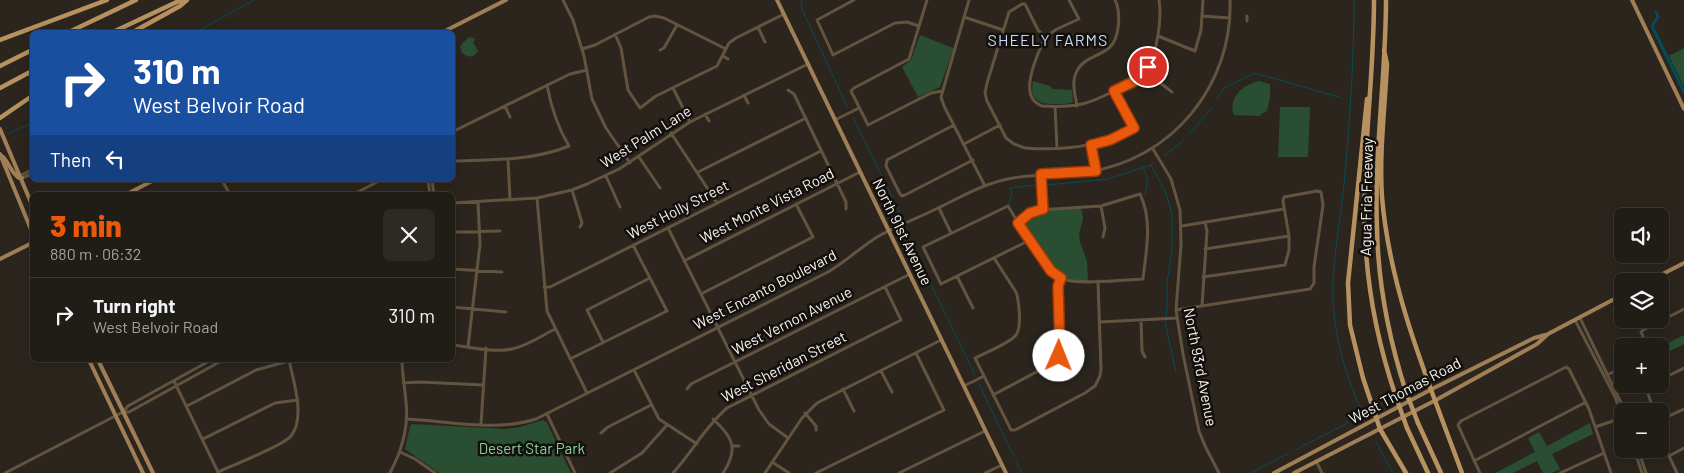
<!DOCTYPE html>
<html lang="en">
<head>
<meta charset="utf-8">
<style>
  :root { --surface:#201c16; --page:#2d2923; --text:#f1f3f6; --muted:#a2a1a1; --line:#3d3a35; --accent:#ea580c }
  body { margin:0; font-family:Barlow,sans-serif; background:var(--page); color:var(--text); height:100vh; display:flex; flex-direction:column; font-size:19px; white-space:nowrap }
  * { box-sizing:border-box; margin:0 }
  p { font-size:16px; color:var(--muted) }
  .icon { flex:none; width:28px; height:28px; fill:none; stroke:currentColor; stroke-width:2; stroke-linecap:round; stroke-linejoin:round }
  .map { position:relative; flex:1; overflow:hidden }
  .panel { position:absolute; left:30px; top:192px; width:425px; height:170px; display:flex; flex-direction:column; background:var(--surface); border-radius:8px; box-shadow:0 2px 12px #0003,0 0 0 1px var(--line) }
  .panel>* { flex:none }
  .hud { position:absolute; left:30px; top:30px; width:425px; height:152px; border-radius:8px; box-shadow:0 2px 12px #0003,0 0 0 1px var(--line); background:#1a4fa0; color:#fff; overflow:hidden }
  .tools { position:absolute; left:1614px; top:208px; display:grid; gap:10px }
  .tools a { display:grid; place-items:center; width:55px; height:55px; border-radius:8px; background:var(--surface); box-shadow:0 2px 12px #0003,0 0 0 1px var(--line); font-size:25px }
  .pin { position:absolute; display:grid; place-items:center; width:42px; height:42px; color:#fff; margin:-21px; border:2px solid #fff; border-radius:50%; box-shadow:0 1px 5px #0007 }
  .me { position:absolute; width:55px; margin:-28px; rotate:1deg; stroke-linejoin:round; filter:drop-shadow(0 0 4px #0008) }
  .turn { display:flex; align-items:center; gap:18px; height:105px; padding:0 20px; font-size:22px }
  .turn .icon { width:65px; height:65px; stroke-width:2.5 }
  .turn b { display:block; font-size:35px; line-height:42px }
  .then { display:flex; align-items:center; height:48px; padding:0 20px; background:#0003; gap:10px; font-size:19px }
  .round { display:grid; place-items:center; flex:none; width:52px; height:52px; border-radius:8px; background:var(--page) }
  .head { display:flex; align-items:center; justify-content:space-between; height:85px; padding:0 20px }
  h1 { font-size:30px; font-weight:800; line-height:38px; color:var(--accent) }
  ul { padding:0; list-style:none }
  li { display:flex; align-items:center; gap:15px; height:75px; padding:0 20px; border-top:1px solid var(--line) }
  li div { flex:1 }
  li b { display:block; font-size:19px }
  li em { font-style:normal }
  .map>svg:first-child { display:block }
  .green { fill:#294e32 }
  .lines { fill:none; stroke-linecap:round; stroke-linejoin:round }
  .stream { stroke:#044d56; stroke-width:1 }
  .canal { stroke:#044d56; stroke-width:3 }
  .minor { stroke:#635440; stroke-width:3 }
  .major { stroke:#a07f57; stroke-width:4 }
  .highway { stroke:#b7915f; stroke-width:4.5 }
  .highway-bridge { stroke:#b7915f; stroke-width:4.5 }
  .route-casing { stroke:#983908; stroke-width:12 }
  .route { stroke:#ea580c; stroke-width:9 }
  .labels { text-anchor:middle; stroke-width:5; stroke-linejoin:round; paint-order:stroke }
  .street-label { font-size:15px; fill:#f7f3ee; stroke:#120f0c }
  .park-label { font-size:15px; fill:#88d399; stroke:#120f0c }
  .neighbourhood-label { font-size:16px; letter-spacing:1px; fill:#cadaf5; stroke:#120f0c }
</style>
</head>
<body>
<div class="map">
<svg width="1684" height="473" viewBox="0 0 1684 473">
  <rect width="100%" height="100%" fill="#2b251e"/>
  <!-- green -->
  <path class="green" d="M 920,35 L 953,48 L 953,50 L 940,87 L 918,97 L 902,67 L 911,60 Z
    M 469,37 L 474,38 L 475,40 L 473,42 L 478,51 C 474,58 467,58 462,53 L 460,46 Z
    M 1684,48 L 1684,87 L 1669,56 Z
    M 1033,81 L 1050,86 L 1053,89 L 1072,90 L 1073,102 C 1068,104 1063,104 1057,104 C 1040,104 1029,101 1033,81 Z
    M 1259,81 L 1270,84 L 1270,98 L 1267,111 L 1261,114 L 1260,116 L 1234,115 C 1227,98 1244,84 1259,81 Z
    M 1280,107 L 1310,107 L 1308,157 L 1278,157 Z
    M 1081,207 L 1083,219 L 1079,234 L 1080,242 L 1087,261 L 1088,281 L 1066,280 L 1051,271 L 1018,223 L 1033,211 Z
    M 1684,335 L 1684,344 L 1660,356 L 1660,347 Z
    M 543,420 L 547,423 L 571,473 L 439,473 L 405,449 L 410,426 L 412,424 L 506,429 L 520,427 Z
    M 1590,423 L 1593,434 L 1552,454 L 1560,469 L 1552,473 L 1543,473 L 1537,461 L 1513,473 L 1495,473 L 1535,452 L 1528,438 L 1539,432 L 1547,446 Z"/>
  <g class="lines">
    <!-- stream -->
    <path class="stream" d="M 802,0 L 801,7 L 848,108
      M 1354,0 C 1354,58 1350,116 1345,174 C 1342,210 1335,245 1333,280 C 1331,327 1344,374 1364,416
      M 196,32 L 254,0
      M 1217,100 L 1224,88 L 1255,73 L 1342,98
      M 853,117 L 903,219
      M 10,133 L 32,123
      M 1189,135 L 1212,107
      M 1164,156 L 1183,141
      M 1151,165 L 1166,193 L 1172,214 L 1172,249 L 1167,283 L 1167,309 L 1165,322 L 1176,372
      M 1143,167 L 1148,180 L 1145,195
      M 1048,185 L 1108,179 L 1151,165 L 1154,162
      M 1009,205 L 1012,193 L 1010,188 L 1036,185
      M 906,233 L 975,375
      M 979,384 L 1013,455
      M 1376,442 L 1393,473
      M 1295,450 L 1346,424 L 1348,421
      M 1016,462 L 1022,473
      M 1251,473 L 1287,454"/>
    <!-- canal -->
    <path class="canal" d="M 1656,12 L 1658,17 L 1653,24 L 1653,28 L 1684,92"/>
    <!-- minor -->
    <path class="minor" d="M 563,0 L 573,20 L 584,56 L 592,99 L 606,128 L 630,163
      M 854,0 L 817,20 L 833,55 L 895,23 L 907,22 L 919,26
      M 927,0 L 909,59 L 854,88 L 851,91 L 868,125 L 931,93 L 942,91
      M 969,0 L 941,97 L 944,106 L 985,186
      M 1202,16 L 1230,18
      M 964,17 L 1003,30
      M 1247,21 L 1247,16
      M 758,27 L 765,42
      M 615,34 L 621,48 L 628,90 L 640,108 L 656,96 L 717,66 L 729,43 L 736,38 L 784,14
      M 1158,36 L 1195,51 L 1201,30 L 1203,0
      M 1045,37 L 1038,30 L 1025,4 L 1022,4 L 1009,12 L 987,83 L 985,93 L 987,101 L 1006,138 L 1014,144 L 1025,148 C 1063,151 1100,147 1134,128 L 1114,91
      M 1045,37 C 1038,54 1016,97 1042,106 C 1078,108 1089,104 1120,88 C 1129,84 1139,80 1146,71 C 1157,56 1162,18 1159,0
      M 1045,37 L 1057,29 L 1079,19 L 1069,0
      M 582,49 L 595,45 L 649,17 L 655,16 L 664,18 L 726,49
      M 660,50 L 664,48 L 677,25
      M 723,56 L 728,59
      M 1146,72 L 1172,92
      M 673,88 L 690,122
      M 788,90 L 794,94 L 846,202 L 846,209
      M 744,95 L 748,103
      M 505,106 L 510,117
      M 1077,106 C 1075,94 1071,82 1077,71 C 1083,58 1098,57 1109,48 C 1120,39 1121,12 1115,0
      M 1055,107 L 1057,148
      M 705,114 L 709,121
      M 835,120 L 859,108
      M 954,125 L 887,160 L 886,166 L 900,194 L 902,196 L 905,195 L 973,160
      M 452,132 L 570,74 L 587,70
      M 671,133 L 717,203
      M 964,144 L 1000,125
      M 1091,145 L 1096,171
      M 1153,149 L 1171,179 L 1180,210 L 1181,245 L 1176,310 L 1183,354 L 1199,431 L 1205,446 L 1219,473
      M 639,157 L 660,188
      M 508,159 L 510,200
      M 452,161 C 492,160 532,161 569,146 C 557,126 551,107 547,85
      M 698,172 L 806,118
      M 1041,174 L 1043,209
      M 21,175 L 32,170
      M 606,176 L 620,207
      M 22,178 L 32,174
      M 222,180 L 230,195
      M 428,180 L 430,195
      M 432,180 L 434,195
      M 572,190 L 582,223 L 580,227
      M 352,195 L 381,180
      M 537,198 L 547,311 L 587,393
      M 452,203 L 537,198 L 572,190 L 587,184 L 619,169 L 690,122 L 808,64
      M 1101,206 L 1105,228 L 1103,237
      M 939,208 L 951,233
      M 1018,223 L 1030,213 L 1038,210 L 1101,206 L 1140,194 C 1153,221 1146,251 1143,279 C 1125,280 1077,285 1063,279 C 1047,273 1018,222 1008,206 L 923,247 L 941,284 L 1030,240
      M 1182,226 L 1284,209
      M 668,228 L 759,410 L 769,424 L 788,438
      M 456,232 L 500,231
      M 1205,249 L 1289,236
      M 994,258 L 1016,292 C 1019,301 1022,327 1016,335 C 1010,343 985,353 975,358 L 1011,430 L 1015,430 L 1085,393 L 1095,386 L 1100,376 L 1101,369 L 1098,281
      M 684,261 L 860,172
      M 452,269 L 502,272
      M 957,276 L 973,308
      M 544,287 L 550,287 L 578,273 L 821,151
      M 701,294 L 813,237 L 796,204
      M 1202,306 L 1207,231 L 1205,222
      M 452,307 L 506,312
      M 1176,310 L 1310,289 L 1314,283 L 1314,267 L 1323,205 L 1321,192 L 1317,191 L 1284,197 L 1283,201 L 1289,236 L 1289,250 L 1285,265 L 1203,277
      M 1580,318 L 1625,411
      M 1141,320 L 1142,351 L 1145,357
      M 1575,320 L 1615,397 L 1622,416
      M 1100,322 L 1177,318
      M 603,342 L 587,310 L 650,278
      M 452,345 C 471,347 493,353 512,349 C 527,346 541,336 555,329
      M 1647,346 L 1641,332 L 1643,330 L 1684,309
      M 468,347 L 480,244 L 478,202
      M 570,359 L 667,311 L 633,245
      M 634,370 L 659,419 L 697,444
      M 881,371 L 892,392
      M 1607,375 L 1622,368
      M 1660,380 L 1684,368
      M 174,381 L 218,472 C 233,465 283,446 291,436 C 306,417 293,380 289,360
      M 403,383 L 420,382 L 483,385
      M 1653,384 L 1647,388 L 1647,391 L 1654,411
      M 964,386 L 984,376
      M 687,389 L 691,384 L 910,274
      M 843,389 L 854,411
      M 993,395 L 1057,361 L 1060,352 L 1058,287 L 1061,278
      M 187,406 L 256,370 L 289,361
      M 123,412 L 128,406 L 211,360
      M 805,413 L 816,426 L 816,430
      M 547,414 L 575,473
      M 406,419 C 449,421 495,432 536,419 L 828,272 C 845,262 860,248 877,237 C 896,226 918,218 938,208 C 955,200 972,190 990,184 C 1022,172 1054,177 1087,172 C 1172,160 1233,85 1230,0
      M 713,419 C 733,437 739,449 723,473
      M 1660,420 L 1684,409
      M 481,424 L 486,348
      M 1595,427 L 1622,418
      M 1660,429 L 1669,456 L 1677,473
      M 601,433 L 608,427 L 651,405
      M 203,439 L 275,403 L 298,400
      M 732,446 L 739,446
      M 1634,449 L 1642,473
      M 1638,449 L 1646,473
      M 400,452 L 415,459 L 435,473
      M 1669,456 L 1684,448
      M 1316,461 L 1322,473
      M 1474,461 L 1586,402
      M 772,462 L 789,473
      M 5,473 L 123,412 L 129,412 L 223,360
      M 390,473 C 401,452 409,427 406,402 C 405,388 402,374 402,360
      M 610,473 L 642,453 L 667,425
      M 673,473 C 692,452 705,427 727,408 L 901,320 L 885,287
      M 765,473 L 802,418 L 817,403 L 941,340
      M 816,473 L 944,410 L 916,353
      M 899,473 L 985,431
      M 985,473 L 1002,465
      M 1480,473 L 1458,425 L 1461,421 L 1566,367 L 1569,369 L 1589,409 L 1611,473
      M 1560,473 L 1604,453"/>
    <!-- major -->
    <path class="major" d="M 777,0 L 1006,473
      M 1632,0 L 1684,109
      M 443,32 L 506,0
      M 0,129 L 32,205
      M 0,154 L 32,232
      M 2,156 C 9,162 11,173 19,178 L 22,178
      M 125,195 L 154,180
      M 0,259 L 32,243
      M 1649,281 L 1684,263
      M 89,360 L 143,473
      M 98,360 L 153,473
      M 1274,473 L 1432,389 L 1534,338 L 1545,335
      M 1294,473 L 1436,400 L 1537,344 L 1548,334 L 1622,295"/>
    <!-- highway -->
    <path class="highway" d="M 1374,0 C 1374,78 1362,155 1365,233 C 1367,289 1378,344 1396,397
      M 1386,0 C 1386,76 1374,152 1377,228 C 1378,284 1389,339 1406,392
      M 69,32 L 136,0
      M 113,32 L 181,0
      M 133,32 L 180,6 L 187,0
      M 0,40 L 107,0
      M 1384,50 L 1387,64 C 1385,108 1379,153 1382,197 C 1390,293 1429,383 1462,473
      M 0,66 L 32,50
      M 0,88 L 32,71
      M 1367,99 L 1348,283 L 1350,325 L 1363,378 L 1380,429 L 1406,473
      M 0,118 L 32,96
      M 1418,423 L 1441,473
      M 1407,428 L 1428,473"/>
    <!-- highway-bridge -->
    <path class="highway-bridge" d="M 1406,392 L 1418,423
      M 1396,397 L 1407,428"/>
  </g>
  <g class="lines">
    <defs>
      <path id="route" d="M 1059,356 L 1060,349 L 1058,286 L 1061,278 L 1051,271 L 1018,223 L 1030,213 L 1043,209 L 1041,174 L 1096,171 L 1091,145 L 1110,140 L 1134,128 L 1114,91 L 1137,80 L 1148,67"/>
    </defs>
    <!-- route casing -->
    <use href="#route" class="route-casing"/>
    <!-- route -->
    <use href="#route" class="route"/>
  </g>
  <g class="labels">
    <!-- street labels -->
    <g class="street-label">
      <text transform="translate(646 137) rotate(-32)" y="5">West Palm Lane</text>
      <text transform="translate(1367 197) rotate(-89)" y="5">Agua Fria Freeway</text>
      <text transform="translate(767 206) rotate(-27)" y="5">West Monte Vista Road</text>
      <text transform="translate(678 210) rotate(-27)" y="5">West Holly Street</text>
      <text transform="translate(902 232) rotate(64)" y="5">North 91st Avenue</text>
      <text transform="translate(765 290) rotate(-27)" y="5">West Encanto Boulevard</text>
      <text transform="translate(792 321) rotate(-27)" y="5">West Vernon Avenue</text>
      <text transform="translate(784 367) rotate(-27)" y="5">West Sheridan Street</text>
      <text transform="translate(1200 367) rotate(79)" y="5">North 93rd Avenue</text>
      <text transform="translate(1405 391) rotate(-28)" y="5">West Thomas Road</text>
    </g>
    <!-- park labels -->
    <g class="park-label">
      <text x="532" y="454">Desert Star Park</text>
    </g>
    <!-- neighbourhood labels -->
    <g class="neighbourhood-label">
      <text x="1048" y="46">SHEELY FARMS</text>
    </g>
  </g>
</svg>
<div class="tools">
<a><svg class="icon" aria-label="sound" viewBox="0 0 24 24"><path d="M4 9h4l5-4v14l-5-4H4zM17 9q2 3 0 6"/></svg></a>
<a><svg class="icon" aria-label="layers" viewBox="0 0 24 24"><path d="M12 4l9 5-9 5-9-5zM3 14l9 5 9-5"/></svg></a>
<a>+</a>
<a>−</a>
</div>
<div class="pin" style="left:1148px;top:67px;background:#d93025"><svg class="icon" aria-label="arrive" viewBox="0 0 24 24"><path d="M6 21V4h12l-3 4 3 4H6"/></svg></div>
<svg class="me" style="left:1059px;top:356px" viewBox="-20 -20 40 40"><circle r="19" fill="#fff"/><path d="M0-13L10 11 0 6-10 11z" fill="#ea580c"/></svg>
<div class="hud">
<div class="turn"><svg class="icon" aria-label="right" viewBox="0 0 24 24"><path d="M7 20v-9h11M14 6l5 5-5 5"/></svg><div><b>310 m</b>West Belvoir Road</div></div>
<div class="then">Then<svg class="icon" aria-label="left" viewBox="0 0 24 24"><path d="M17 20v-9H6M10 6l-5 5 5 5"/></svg></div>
</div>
<section class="panel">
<div class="head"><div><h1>3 min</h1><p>880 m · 06:32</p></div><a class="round"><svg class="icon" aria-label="close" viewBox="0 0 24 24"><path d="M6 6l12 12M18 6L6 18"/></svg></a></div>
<ul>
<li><svg class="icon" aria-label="right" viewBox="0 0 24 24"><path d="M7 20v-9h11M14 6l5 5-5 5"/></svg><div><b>Turn right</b><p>West Belvoir Road</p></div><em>310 m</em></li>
</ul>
</section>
</div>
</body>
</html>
